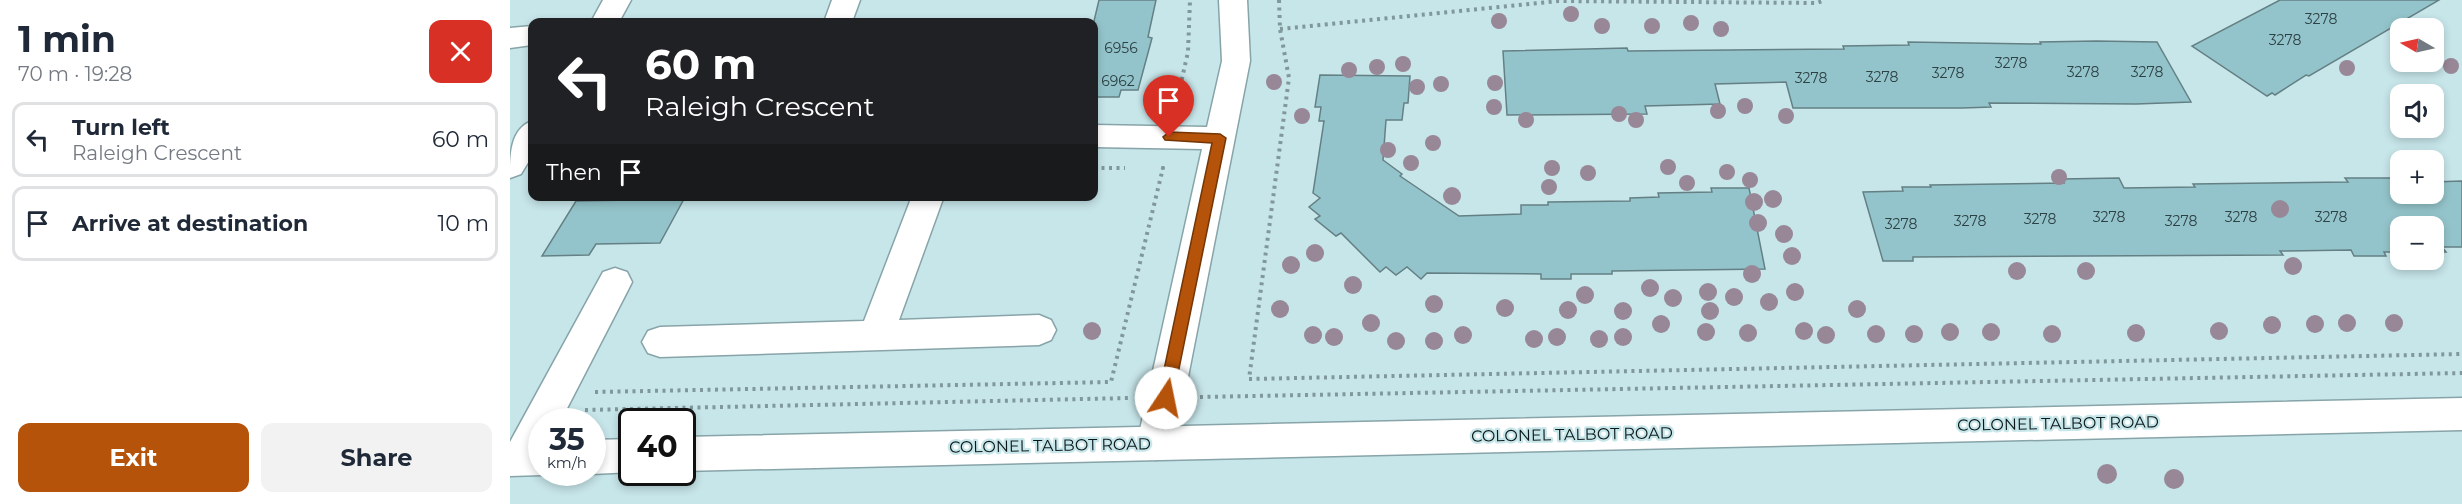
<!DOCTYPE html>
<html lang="en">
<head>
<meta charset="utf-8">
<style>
  :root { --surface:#fff; --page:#f2f2f3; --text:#1f2937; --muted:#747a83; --line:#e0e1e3; --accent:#b45309 }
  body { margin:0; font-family:Montserrat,sans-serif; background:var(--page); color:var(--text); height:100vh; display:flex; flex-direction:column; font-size:22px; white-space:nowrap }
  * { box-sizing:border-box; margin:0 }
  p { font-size:20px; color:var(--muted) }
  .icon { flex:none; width:33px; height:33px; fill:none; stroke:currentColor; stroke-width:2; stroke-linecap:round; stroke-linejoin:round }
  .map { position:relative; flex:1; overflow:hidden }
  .panel { display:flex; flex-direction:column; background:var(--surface); width:510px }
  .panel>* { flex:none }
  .top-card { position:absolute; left:18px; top:18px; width:570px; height:183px; border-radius:12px; box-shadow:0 3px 9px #0003; background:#202124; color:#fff; overflow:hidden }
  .needle { width:39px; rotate:279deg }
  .controls { position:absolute; left:1880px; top:18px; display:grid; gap:12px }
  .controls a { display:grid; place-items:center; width:54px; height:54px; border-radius:12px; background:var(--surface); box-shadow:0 3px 9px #0003; font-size:30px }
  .speed { position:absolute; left:18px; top:408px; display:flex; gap:12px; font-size:30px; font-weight:700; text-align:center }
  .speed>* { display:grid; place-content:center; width:78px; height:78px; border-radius:50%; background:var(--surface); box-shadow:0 3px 9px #0003; line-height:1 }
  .speed small { font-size:15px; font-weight:400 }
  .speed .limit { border:3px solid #111; border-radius:9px; background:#fff; color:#111 }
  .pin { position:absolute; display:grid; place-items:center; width:51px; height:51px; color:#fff; margin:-62px -26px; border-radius:50% 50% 50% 0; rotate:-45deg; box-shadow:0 0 6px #0007 }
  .pin .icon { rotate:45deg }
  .me { position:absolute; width:66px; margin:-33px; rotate:11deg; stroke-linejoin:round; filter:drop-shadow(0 0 4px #0008) }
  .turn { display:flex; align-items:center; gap:21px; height:126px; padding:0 18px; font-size:27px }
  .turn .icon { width:78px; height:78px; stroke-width:2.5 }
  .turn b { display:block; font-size:42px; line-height:51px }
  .then { display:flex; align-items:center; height:57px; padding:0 18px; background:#0003; gap:12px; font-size:22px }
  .round { display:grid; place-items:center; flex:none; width:63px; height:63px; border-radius:12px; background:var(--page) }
  .headline { display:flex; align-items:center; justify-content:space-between; height:102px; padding:0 18px }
  h1 { font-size:36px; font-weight:700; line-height:45px }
  .action { display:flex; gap:12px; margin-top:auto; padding:12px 18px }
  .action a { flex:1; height:69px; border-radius:12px; background:var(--accent); color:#fff; font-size:24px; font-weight:700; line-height:69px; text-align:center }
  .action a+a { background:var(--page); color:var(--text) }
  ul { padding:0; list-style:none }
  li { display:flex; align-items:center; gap:18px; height:75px; margin:0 12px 9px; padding:0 6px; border:3px solid var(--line); border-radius:12px }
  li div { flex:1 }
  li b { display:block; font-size:22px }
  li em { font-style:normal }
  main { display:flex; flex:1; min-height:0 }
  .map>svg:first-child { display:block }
  .building { fill:#94c4cb; stroke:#648084; stroke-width:1.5 }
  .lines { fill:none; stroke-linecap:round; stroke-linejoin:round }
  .minor-casing { stroke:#87a4a8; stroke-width:3 }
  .major-casing { stroke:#87a4a8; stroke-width:3 }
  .path { stroke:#80989b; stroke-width:4; stroke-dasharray:3 4.5; stroke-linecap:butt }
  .minor { fill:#fff; fill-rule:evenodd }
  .major { fill:#fff; fill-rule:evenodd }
  .tree { fill:#988796 }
  .route { fill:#b45309; stroke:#753606; stroke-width:1.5 }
  .labels { text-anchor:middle; stroke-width:4.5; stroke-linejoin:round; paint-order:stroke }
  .number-label { font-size:14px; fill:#2d4245 }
  .street-label { font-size:16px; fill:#0b1718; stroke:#c7e6ea }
</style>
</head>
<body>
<main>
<section class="panel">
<div class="headline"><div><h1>1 min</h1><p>70 m · 19:28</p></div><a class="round" style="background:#d93025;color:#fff"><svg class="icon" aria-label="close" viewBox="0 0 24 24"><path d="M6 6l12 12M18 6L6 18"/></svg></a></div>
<ul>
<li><svg class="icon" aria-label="left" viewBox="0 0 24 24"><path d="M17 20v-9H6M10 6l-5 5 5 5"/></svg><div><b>Turn left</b><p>Raleigh Crescent</p></div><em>60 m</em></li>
<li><svg class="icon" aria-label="arrive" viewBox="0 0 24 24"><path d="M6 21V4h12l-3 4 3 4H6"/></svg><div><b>Arrive at destination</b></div><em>10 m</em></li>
</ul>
<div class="action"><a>Exit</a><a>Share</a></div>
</section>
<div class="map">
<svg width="1952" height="504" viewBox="0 0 1952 504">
  <rect width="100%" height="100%" fill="#c7e6ea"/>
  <!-- building -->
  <path class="building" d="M 589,0 L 646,0 L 638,37 L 642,38 L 628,90 L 611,90 L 609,97 L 584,97 L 584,21 Z
    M 1770,0 L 1929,0 L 1799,76 L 1796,75 L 1765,95 L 1762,93 L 1757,96 L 1682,46 Z
    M 1586,41 L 1647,42 L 1681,102 L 1626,104 L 1479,103 L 1481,107 L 1452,108 L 1283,108 L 1276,82 L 1205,84 L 1210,104 L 1135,106 L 1137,114 L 997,115 L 993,51 L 1117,48 L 1118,51 L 1334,49 L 1333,46 L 1399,45 L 1398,42 L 1531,44 L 1530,42 Z
    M 810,75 L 900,76 L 898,103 L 894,103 L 892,120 L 876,120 L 873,160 L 892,174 L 890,176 L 949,216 L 1011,214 L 1011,205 L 1038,205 L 1038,202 L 1120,201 L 1120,198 L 1149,197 L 1148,193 L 1202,192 L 1201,188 L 1239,188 L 1255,269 L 1102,271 L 1102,274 L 1061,274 L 1061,279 L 1031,279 L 1031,274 L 917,273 L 911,279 L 897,267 L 886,275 L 876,267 L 870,272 L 831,233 L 826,236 L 805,219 L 810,216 L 799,207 L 810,198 L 803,193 L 814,121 L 809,121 L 811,107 L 805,107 Z
    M 1609,178 L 1614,188 L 1685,187 L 1683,184 L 1838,182 L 1835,178 L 1890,178 L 1890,194 L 1923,194 L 1923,182 L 1952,181 L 1952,247 L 1932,247 L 1936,252 L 1923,252 L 1923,226 L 1890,226 L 1890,252 L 1874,252 L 1876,256 L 1844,256 L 1841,250 L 1770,251 L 1773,255 L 1403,257 L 1403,261 L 1373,261 L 1353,192 L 1393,191 L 1392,187 L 1421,187 L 1420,185 L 1554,183 L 1552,179 Z
    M 174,199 L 150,243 L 86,244 L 79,255 L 32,256 L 66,201 Z"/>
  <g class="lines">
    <defs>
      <path id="minor" d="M 93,0 L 121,0 L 109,22 L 81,22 Z
        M 322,0 L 350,0 L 342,22 L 314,22 Z
        M 709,0 L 737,0 L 740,61 L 665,443 L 659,455 L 646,460 L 633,455 L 627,443 L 692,149 L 584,147 L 584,125 L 697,127 L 712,61 Z
        M 22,26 L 22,45 L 0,48 L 0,28 Z
        M 22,121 L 22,156 L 11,174 L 0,178 C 0,155 0,129 22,121 Z
        M 402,196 L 434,196 L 389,320 L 529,315 L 541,320 L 546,330 L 541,340 L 529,345 L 150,357 L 138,353 L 132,342 L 138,331 L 150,327 L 354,321 Z
        M 105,268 L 117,272 L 122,282 L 117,292 L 50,422 L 32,422 L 32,456 L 24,470 L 11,475 L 0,471 L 0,442 L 93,272 Z"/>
      <path id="major" d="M 1952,398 L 1952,430 L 172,471 L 172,437 Z
        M 122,439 L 122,472 L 124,472 L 82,474 L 78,472 L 82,472 L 82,440 Z
        M 32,441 L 32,472 L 39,472 L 32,475 L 0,476 L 0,442 Z"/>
    </defs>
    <!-- minor casing -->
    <use href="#minor" class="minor-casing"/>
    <!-- major casing -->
    <use href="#major" class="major-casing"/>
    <!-- path -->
    <path class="path" d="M 769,0 L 770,29 L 779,78 L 739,379 L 1952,354
      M 770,29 L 1048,1 L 1307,3 L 1315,0
      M 665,109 L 678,52 L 680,0
      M 584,168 L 615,168
      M 85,392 L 601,382 L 653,168 L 650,168
      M 690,397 L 1952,373
      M 75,410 L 620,398"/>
    <!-- minor -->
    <use href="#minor" class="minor"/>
    <!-- major -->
    <use href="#major" class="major"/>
  </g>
  <!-- trees -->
  <g class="tree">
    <circle cx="1061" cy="14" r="8"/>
    <circle cx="989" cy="21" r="8"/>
    <circle cx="1181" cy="23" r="8"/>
    <circle cx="1092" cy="26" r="8"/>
    <circle cx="1142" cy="26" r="8"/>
    <circle cx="1211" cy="29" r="8"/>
    <circle cx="893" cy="64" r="8"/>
    <circle cx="1941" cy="66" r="8"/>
    <circle cx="867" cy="67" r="8"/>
    <circle cx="1837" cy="68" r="8"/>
    <circle cx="839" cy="70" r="8"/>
    <circle cx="764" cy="82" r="8"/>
    <circle cx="985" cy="83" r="8"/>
    <circle cx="931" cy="84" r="8"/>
    <circle cx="907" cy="87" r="8"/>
    <circle cx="1235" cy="106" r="8"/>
    <circle cx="984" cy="107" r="8"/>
    <circle cx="1208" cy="111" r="8"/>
    <circle cx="1109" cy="114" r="8"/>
    <circle cx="792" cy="116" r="8"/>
    <circle cx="1276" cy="116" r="8"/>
    <circle cx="1016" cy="120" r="8"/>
    <circle cx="1126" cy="120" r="8"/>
    <circle cx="923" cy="143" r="8"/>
    <circle cx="878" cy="150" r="8"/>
    <circle cx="901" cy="163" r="8"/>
    <circle cx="1158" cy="167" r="8"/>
    <circle cx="1042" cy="168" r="8"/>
    <circle cx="1217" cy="172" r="8"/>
    <circle cx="1078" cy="173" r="8"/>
    <circle cx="1549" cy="177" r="8"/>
    <circle cx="1240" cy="180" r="8"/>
    <circle cx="1177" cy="183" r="8"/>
    <circle cx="1039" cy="187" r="8"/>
    <circle cx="942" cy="196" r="9"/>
    <circle cx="1263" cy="199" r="9"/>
    <circle cx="1244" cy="202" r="9"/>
    <circle cx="1770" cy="209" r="9"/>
    <circle cx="1248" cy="223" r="9"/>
    <circle cx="1274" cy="234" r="9"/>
    <circle cx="805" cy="253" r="9"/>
    <circle cx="1282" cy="256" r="9"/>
    <circle cx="781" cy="265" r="9"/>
    <circle cx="1783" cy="266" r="9"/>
    <circle cx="1507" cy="271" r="9"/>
    <circle cx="1576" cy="271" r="9"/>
    <circle cx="1242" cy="274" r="9"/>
    <circle cx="843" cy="285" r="9"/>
    <circle cx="1140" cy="288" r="9"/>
    <circle cx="1198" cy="292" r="9"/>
    <circle cx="1285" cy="292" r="9"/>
    <circle cx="1075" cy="295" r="9"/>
    <circle cx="1224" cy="297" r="9"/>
    <circle cx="1163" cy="298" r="9"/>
    <circle cx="1259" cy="302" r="9"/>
    <circle cx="924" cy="304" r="9"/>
    <circle cx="995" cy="308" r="9"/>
    <circle cx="770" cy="309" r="9"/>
    <circle cx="1347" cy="309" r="9"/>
    <circle cx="1058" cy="310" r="9"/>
    <circle cx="1113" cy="311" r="9"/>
    <circle cx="1200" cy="311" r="9"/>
    <circle cx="861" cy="323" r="9"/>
    <circle cx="1837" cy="323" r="9"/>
    <circle cx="1884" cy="323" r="9"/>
    <circle cx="1151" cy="324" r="9"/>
    <circle cx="1805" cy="324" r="9"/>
    <circle cx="1762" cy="325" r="9"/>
    <circle cx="582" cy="331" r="9"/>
    <circle cx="1294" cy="331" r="9"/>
    <circle cx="1709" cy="331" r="9"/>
    <circle cx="1196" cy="332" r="9"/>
    <circle cx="1440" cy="332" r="9"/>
    <circle cx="1481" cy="332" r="9"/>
    <circle cx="1238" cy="333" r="9"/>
    <circle cx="1626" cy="333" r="9"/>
    <circle cx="1366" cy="334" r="9"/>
    <circle cx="1404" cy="334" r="9"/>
    <circle cx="1542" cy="334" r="9"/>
    <circle cx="803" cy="335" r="9"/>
    <circle cx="953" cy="335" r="9"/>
    <circle cx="1316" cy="335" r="9"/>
    <circle cx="824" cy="337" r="9"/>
    <circle cx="1047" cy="337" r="9"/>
    <circle cx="1113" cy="337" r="9"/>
    <circle cx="1024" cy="339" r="9"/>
    <circle cx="1089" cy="339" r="9"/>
    <circle cx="886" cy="341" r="9"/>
    <circle cx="924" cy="341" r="9"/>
    <circle cx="1597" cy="474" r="10"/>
    <circle cx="1664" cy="479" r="10"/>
  </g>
  <!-- route -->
  <path class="route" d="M 659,132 L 710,134 L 716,138 L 663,398 L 661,402 L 656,404 L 650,402 L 648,398 L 702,143 L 655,140 L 653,137 Z"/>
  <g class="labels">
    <!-- number labels -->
    <g class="number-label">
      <text x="1811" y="24">3278</text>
      <text x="1775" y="45">3278</text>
      <text x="611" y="53">6956</text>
      <text x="1501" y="68">3278</text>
      <text x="1573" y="77">3278</text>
      <text x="1637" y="77">3278</text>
      <text x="1438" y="78">3278</text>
      <text x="1372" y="82">3278</text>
      <text x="1301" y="83">3278</text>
      <text x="608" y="86">6962</text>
      <text x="1599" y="222">3278</text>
      <text x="1731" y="222">3278</text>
      <text x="1821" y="222">3278</text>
      <text x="1530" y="224">3278</text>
      <text x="1460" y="226">3278</text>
      <text x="1671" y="226">3278</text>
      <text x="1391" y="229">3278</text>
    </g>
    <!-- street labels -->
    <g class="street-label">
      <text transform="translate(1548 423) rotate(-1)" y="6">COLONEL TALBOT ROAD</text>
      <text transform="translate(1062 434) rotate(-1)" y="6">COLONEL TALBOT ROAD</text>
      <text transform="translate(540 445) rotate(-1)" y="6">COLONEL TALBOT ROAD</text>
    </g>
  </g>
</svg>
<div class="controls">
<a><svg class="needle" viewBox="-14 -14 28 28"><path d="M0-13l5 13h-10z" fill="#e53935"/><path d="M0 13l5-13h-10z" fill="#747a83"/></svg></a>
<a><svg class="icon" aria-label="sound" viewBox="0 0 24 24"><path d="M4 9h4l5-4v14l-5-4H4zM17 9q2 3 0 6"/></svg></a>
<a>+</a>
<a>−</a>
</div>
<div class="speed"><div>35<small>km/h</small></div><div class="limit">40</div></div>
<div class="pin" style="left:659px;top:137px;background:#d93025"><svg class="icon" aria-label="arrive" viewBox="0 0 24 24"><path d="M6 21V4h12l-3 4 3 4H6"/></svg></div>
<svg class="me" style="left:656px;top:398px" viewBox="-20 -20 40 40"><circle r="19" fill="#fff"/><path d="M0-13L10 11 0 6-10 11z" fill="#b45309"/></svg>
<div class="top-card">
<div class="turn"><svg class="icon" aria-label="left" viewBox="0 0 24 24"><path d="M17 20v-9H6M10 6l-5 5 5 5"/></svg><div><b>60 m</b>Raleigh Crescent</div></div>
<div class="then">Then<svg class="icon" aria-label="arrive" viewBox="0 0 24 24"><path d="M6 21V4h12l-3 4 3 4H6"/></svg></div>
</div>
</div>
</main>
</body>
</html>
